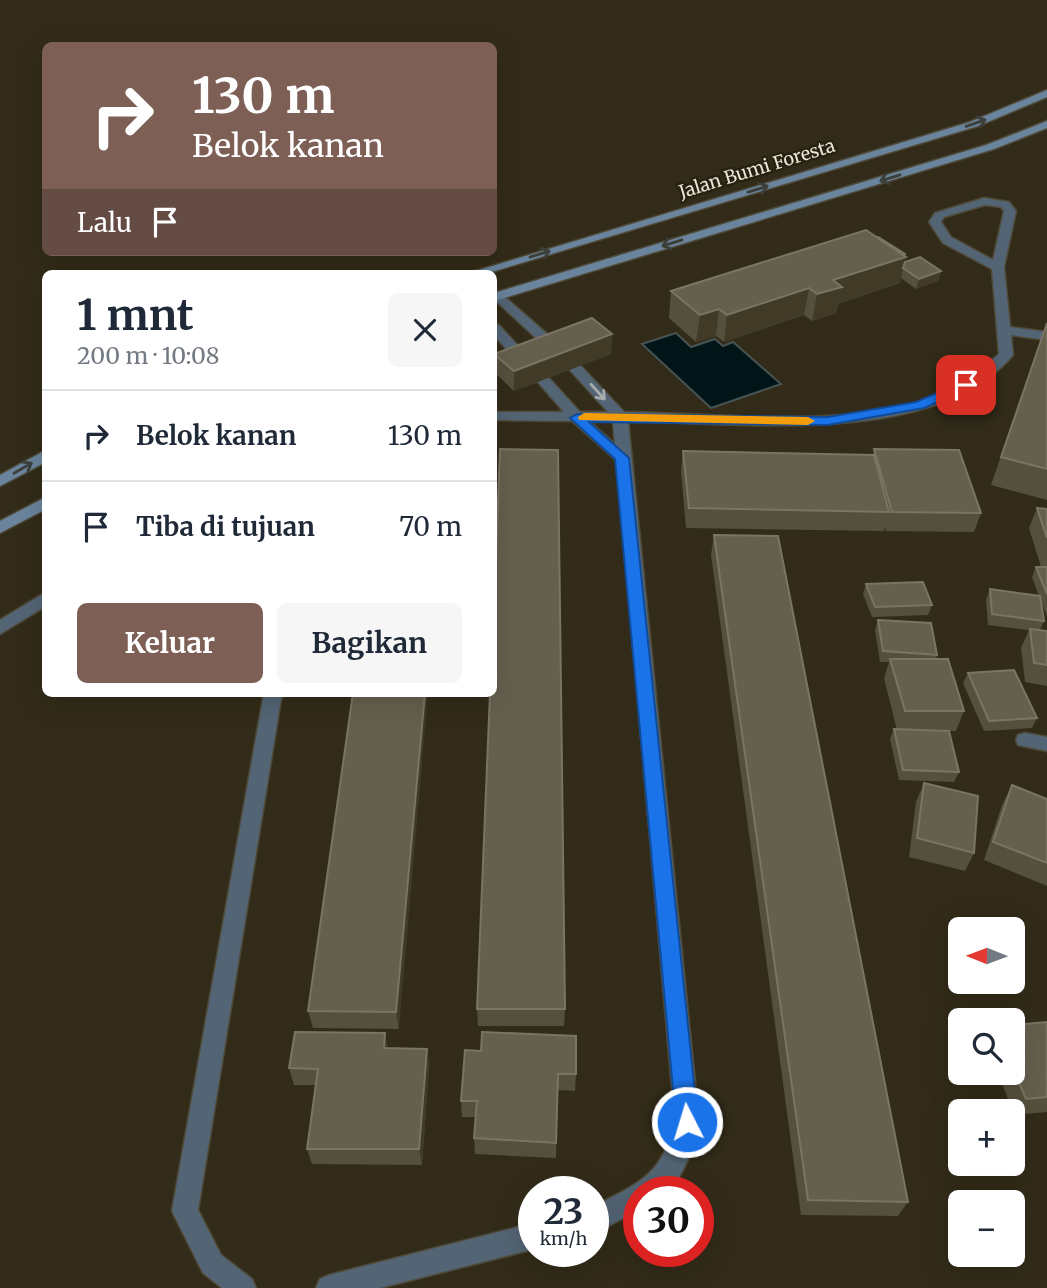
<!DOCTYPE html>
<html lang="id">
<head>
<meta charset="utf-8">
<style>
  :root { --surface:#fff; --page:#f6f6f7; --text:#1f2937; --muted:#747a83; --line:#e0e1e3; --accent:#7d5f55 }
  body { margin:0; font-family:Merriweather,serif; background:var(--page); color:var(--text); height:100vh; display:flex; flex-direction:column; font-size:26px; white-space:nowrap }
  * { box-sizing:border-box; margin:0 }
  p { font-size:23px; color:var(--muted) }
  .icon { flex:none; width:38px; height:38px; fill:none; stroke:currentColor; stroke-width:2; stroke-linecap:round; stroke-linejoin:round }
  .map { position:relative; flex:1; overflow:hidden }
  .panel { position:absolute; left:42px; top:270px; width:455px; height:427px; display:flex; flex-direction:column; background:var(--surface); border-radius:10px; box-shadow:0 7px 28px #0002 }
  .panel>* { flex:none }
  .guide { position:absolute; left:42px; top:42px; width:455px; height:214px; border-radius:10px; box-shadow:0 7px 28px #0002; background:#7d5f55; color:#fff; overflow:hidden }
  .needle { width:46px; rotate:271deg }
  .controls { position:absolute; left:948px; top:917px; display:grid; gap:14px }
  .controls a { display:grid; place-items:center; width:77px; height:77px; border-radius:10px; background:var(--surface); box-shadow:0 7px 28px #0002; font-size:35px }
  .speed { position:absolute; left:518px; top:1176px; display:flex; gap:14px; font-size:35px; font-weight:700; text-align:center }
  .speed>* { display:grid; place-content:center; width:91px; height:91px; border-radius:50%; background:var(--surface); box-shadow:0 7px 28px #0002; line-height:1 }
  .speed small { font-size:18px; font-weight:400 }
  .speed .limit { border:10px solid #d22; background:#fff; color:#111 }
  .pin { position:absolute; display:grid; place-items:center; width:60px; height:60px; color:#fff; margin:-30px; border-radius:14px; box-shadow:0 4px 10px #0006 }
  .me { position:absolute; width:77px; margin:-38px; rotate:355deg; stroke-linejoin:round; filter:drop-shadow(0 0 5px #0008) }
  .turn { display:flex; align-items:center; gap:24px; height:147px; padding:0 35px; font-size:32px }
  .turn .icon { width:91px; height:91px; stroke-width:2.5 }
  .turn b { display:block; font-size:49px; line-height:60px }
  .then { display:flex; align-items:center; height:66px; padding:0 35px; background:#0003; gap:14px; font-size:26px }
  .round { display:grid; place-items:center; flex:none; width:74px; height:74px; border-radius:10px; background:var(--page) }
  .headline { display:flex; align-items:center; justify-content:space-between; height:119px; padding:0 35px }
  h1 { font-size:42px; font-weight:700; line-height:52px }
  .primary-button { display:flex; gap:14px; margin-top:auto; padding:14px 35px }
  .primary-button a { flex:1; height:80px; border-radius:10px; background:var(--accent); color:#fff; font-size:28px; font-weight:700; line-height:80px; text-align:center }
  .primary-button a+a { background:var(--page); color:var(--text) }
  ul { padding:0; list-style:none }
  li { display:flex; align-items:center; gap:21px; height:91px; padding:0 35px; border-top:2px solid var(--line) }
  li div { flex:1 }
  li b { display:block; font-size:26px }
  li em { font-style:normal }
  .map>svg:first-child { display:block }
  .water { fill:#011519; stroke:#475353; stroke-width:2 }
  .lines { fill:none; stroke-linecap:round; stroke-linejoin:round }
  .minor-casing { stroke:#4f4938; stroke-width:3 }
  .secondary-casing { stroke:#4f4938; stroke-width:3 }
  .minor { fill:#536474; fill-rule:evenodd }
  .secondary { fill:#69849c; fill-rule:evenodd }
  .wall { fill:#554f3d }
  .shaded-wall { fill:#403a27 }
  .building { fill:#655f4e; stroke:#7a7464; stroke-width:2 }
  .oneway { stroke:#3c3f3a }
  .oneway2 { stroke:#a6abac }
  .route { fill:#1a73e8; stroke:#114b97; stroke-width:2 }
  .slow { fill:#f59e0b }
  .labels { text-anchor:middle; stroke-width:5; stroke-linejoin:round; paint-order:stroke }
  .far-street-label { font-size:18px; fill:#e9e5da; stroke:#282110 }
</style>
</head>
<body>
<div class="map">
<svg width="1047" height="1288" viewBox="0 0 1047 1288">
  <rect width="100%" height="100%" fill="#322b19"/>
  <!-- water -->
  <path class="water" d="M 676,333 L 691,347 L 715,339 L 723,346 L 733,342 L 781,384 L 711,408 L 642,344 Z"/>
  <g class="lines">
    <defs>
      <path id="minor" d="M 984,198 L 1009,202 L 1016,211 L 1004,267 L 1010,327 L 1047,332 L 1047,340 L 1011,335 L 1013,355 C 934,449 738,422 628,421 L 699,1122 C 693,1148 686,1173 667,1192 L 639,1192 L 639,1210 L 593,1234 L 593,1207 C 640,1182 661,1177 675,1122 L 617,461 L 572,421 L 494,420 L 494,412 L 564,412 L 536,380 L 543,376 L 548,377 L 580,412 L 608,412 L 568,368 L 575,364 L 580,365 L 624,412 C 723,413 886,436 970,378 C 980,371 990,362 999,354 L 992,269 L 943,243 L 929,222 L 935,213 ZM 985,205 L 1001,207 L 1004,211 L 993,260 L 951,237 L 941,222 L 944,217 ZM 589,421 L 613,421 L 615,444 Z
        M 499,292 L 562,347 L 562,353 L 552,353 L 494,299 L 494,295 Z
        M 494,324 L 499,325 L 530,359 L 530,365 L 520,365 L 494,335 Z
        M 46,592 L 46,606 L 0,634 L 0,620 Z
        M 264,693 L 282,693 L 198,1210 L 221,1255 L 252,1279 L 256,1288 L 222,1288 L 203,1273 L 172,1211 Z
        M 1025,733 L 1047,737 L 1047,751 L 1018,745 L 1016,740 L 1018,735 Z
        M 534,1223 L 534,1249 L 380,1288 L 316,1288 L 320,1279 L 329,1275 Z"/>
      <path id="secondary" d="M 1047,90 L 1047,97 L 978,126 L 488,273 L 469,273 L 970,122 Z
        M 1047,121 L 1047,128 L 994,149 L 494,301 L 494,293 L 986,145 Z
        M 46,450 L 46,462 L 0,486 L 0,475 Z
        M 46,497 L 46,509 L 0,533 L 0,521 Z"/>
    </defs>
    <!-- minor casing -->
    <use href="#minor" class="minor-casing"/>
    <!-- secondary casing -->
    <use href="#secondary" class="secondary-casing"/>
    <!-- minor -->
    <use href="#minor" class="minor"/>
    <!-- secondary -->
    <use href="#secondary" class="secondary"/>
  </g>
  <!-- wall -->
  <path class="wall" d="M 905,254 L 905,262 L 941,271 L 938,281 L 916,289 L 901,278 L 900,283 L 838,304 L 836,313 L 812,321 L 804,315 L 724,342 L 716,336 L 696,342 L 669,318 L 671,291 Z
    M 1047,323 L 1047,500 L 991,485 Z
    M 612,334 L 611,354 L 514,391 L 495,373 L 494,354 Z
    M 874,449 L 981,513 L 974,532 L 886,531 L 885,527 L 884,531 L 686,528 L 681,471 L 683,451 L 873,455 Z
    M 1037,508 L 1047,509 L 1047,616 L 1041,601 L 1044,621 L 1040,630 L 1047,631 L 1047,686 L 1025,682 L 1021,648 L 1029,630 L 988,625 L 986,600 L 990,589 L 1039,596 L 1032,577 L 1036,567 L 1041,567 L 1029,528 Z
    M 714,535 L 908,1202 L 898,1216 L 801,1215 L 711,555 Z
    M 866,584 L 932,605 L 928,615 L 872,617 L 863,594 Z
    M 878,620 L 937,655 L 936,659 L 964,711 L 956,731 L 949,731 L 959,772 L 954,782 L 899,780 L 890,739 L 894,729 L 897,730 L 884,678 L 889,662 L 880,662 L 875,630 Z
    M 968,673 L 1037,718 L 1032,728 L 984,731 L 963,683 Z
    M 353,693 L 399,1029 L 313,1028 L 308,1011 Z
    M 924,783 L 974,853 L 965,871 L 909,857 L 916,802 Z
    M 1012,785 L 1047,799 L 1047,886 L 984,860 L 1002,805 Z
    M 477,1009 L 565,1009 L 564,1026 L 478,1026 Z
    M 1047,1022 L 1047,1112 L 1014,1115 L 998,1073 L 1013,1073 L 1013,1025 Z
    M 388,1048 L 427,1049 L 429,1066 L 422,1165 L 312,1164 L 307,1149 L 316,1085 L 294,1085 L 289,1068 Z
    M 465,1050 L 576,1074 L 575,1091 L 558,1090 L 556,1158 L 475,1154 L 474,1138 L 476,1117 L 462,1117 L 461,1101 Z"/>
  <!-- shaded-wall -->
  <path class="shaded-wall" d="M 905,254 L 904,257 L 906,257 L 900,283 L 838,304 L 836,313 L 812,321 L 817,294 L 833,280 Z
    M 941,271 L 938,281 L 916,289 L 919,279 Z
    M 809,288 L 804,315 L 724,342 L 727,315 Z
    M 719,309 L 716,336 L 696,342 L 700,315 Z
    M 612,334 L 611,354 L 514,391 L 514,371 Z
    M 425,693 L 428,693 L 399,1029 L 396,1012 Z
    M 385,1033 L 389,1050 L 384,1048 Z
    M 427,1049 L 429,1066 L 422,1165 L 419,1149 Z"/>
  <!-- building -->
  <path class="building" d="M 866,230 L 906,257 L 833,280 L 842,287 L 817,294 L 809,288 L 727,315 L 719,309 L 700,315 L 671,291 Z
    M 877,237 L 878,237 L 905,254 L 904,255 Z
    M 920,257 L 941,271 L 919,279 L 903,268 L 905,262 Z
    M 592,318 L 612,334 L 514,371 L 494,354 Z
    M 1047,323 L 1047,469 L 1001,457 Z
    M 500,449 L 558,450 L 565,1009 L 477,1009 L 490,693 L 494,693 L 494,611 Z
    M 874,449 L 959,450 L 981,513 L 892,512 Z
    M 683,451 L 874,455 L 889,512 L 689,508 Z
    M 1037,508 L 1047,509 L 1047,538 Z
    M 714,535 L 778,536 L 908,1202 L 808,1200 Z
    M 1036,567 L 1047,567 L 1047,594 Z
    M 923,582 L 932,605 L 875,607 L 866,584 Z
    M 990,589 L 1040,596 L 1044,621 L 992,614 Z
    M 878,620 L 931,623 L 937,655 L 883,651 Z
    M 1030,629 L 1047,631 L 1047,665 L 1034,663 Z
    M 890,659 L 948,659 L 964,711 L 905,711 Z
    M 1014,670 L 1037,718 L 989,721 L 968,673 Z
    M 353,693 L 425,693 L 396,1012 L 308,1011 Z
    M 894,729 L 949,731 L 959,772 L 903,770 Z
    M 924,783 L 978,796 L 974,853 L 917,838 Z
    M 1012,785 L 1047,799 L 1047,863 L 993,842 Z
    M 1047,1022 L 1047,1097 L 1026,1099 L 1013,1068 L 1013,1025 Z
    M 295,1032 L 385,1033 L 384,1048 L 427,1049 L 419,1149 L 307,1149 L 318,1069 L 289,1068 Z
    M 482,1032 L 576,1036 L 576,1074 L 558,1074 L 556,1143 L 474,1138 L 477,1101 L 461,1101 L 465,1050 L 481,1051 Z"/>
  <!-- one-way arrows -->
  <defs><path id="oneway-shaft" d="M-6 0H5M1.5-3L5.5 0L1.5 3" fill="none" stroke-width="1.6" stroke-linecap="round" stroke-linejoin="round" transform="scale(1.75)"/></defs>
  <g class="oneway">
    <use href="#oneway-shaft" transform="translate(976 123) rotate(-19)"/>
    <use href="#oneway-shaft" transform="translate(890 178) rotate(163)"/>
    <use href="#oneway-shaft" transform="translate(758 189) rotate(-17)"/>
    <use href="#oneway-shaft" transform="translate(672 243) rotate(163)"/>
    <use href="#oneway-shaft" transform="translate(540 254) rotate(-17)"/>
    <use href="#oneway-shaft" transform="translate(23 468) rotate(-30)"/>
  </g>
  <use class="oneway2" href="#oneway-shaft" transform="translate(598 392) rotate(48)"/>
  <!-- route -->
  <path class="route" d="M 966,381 L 972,385 L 970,388 L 924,408 L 828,425 L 589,422 L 629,458 L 698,1122 L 695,1129 L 687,1133 L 680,1129 L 676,1122 L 615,459 L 570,418 L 577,414 L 828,417 L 916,402 Z"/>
  <!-- slow -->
  <path class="slow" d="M 584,413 L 808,417 L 815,421 L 808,425 L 579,420 L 578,417 Z"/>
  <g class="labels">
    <!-- far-street labels -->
    <g class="far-street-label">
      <text transform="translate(757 169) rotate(-17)" y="6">Jalan Bumi Foresta</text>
    </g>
  </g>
</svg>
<div class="controls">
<a><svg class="needle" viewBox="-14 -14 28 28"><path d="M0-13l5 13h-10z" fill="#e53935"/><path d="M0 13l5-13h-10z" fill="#747a83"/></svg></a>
<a><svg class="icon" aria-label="search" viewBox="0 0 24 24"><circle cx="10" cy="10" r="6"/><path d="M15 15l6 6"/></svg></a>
<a>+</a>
<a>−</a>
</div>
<div class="speed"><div>23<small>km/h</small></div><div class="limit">30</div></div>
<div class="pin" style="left:966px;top:385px;background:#d93025"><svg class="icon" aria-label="arrive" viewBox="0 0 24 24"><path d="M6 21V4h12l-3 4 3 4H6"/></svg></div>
<svg class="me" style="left:687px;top:1122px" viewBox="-20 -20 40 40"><circle r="17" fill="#1a73e8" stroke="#fff" stroke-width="3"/><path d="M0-11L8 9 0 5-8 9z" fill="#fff"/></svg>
<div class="guide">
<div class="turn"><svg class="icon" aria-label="right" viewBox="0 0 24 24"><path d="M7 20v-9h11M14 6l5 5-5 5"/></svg><div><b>130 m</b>Belok kanan</div></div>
<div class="then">Lalu<svg class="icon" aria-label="arrive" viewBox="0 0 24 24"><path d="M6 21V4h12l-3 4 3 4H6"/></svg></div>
</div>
<section class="panel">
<div class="headline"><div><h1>1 mnt</h1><p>200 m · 10:08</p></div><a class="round"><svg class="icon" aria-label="close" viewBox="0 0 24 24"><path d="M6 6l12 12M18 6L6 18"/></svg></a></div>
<ul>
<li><svg class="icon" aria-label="right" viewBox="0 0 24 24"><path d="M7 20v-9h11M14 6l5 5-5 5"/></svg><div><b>Belok kanan</b></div><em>130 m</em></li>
<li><svg class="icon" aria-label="arrive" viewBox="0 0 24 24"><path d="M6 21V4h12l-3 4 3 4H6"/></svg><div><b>Tiba di tujuan</b></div><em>70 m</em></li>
</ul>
<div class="primary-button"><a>Keluar</a><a>Bagikan</a></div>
</section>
</div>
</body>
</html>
